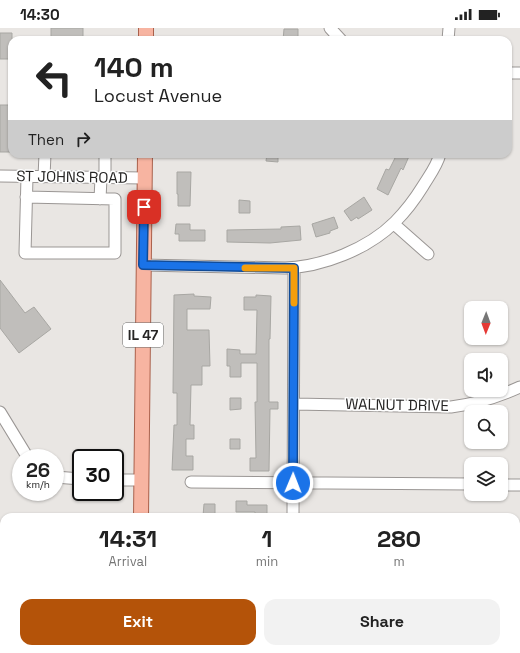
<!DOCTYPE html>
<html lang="en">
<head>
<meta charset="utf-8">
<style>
  :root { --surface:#fff; --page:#f2f2f2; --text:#222; --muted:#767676; --accent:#b45309 }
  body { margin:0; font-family:"Space Grotesk",sans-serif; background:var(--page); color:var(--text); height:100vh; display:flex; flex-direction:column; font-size:15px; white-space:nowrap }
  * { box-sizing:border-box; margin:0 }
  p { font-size:13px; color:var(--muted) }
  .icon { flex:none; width:22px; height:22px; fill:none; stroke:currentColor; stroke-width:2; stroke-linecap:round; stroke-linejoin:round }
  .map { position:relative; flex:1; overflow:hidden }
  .sheet { position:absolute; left:0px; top:485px; width:520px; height:140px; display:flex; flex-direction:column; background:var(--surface); border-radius:12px 12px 0 0; box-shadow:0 1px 3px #0004 }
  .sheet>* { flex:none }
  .top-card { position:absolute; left:8px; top:8px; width:504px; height:122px; border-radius:12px; box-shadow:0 1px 3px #0004; background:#fff; color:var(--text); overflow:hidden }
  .needle { width:26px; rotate:181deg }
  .buttons { position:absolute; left:464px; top:273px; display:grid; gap:8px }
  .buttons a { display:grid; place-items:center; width:44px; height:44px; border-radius:8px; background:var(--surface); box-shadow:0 1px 3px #0004; font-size:20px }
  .speed { position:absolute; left:12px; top:421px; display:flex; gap:8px; font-size:20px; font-weight:700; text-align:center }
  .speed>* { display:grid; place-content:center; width:52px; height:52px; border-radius:50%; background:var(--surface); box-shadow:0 1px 3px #0004; line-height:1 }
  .speed small { font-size:10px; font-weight:400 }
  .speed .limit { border:2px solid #111; border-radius:6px; background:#fff; color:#111 }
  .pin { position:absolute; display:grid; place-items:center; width:34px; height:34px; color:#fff; margin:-17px; border-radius:8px; box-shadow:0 2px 6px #0006 }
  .me { position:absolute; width:44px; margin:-22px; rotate:1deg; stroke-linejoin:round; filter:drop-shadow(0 0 3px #0008) }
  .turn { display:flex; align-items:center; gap:14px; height:84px; padding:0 20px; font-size:18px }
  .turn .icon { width:52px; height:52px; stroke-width:2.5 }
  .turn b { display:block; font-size:28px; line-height:34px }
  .then { display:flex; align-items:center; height:38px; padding:0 20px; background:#0003; gap:8px; font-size:15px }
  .eta { display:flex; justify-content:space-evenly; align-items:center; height:68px; text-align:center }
  .eta b { font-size:24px; font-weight:600; line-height:28px }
  .cta { display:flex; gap:8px; margin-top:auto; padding:8px 20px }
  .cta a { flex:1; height:46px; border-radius:12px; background:var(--accent); color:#fff; font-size:16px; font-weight:600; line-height:46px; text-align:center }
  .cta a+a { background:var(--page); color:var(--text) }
  .status { display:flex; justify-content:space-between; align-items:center; height:28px; padding:0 20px; background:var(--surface); direction:ltr }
  .status svg { height:11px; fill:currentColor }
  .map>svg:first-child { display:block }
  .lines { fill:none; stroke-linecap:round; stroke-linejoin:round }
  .stream { stroke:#c3c090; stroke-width:3 }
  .building { fill:#c0bebb; stroke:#a8a7a3 }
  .minor-casing { stroke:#9a9694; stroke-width:13 }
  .major-casing { stroke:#aa614c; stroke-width:16 }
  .minor { stroke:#fff; stroke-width:11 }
  .major { stroke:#f7b4a1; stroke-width:14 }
  .route-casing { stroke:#114b97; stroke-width:10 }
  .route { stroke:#1a73e8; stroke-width:7 }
  .slow { stroke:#f59e0b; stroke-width:7 }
  .labels { text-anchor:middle; stroke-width:3; stroke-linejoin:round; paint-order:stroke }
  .shield { fill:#fff; stroke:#676666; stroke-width:1 }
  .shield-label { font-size:14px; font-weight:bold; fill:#262524 }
  .street-label { font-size:15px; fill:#262524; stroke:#fff }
</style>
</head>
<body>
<div class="status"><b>14:30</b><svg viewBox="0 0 49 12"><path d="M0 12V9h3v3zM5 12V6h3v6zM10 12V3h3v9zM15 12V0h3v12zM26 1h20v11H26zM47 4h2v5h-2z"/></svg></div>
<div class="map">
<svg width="520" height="625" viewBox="0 0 520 625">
  <rect width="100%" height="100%" fill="#e9e6e3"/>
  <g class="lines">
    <!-- stream -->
    <path class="stream" d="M 0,550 L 4,550
      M 273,621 L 278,625"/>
  </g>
  <!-- building -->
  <path class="building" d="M 51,0 L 83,0 L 83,12 L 51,12 Z
    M 284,1 L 298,1 L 298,12 L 283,12 Z
    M 0,5 L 12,5 L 12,31 L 0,31 Z
    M 0,77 L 12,77 L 12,124 L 0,124 Z
    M 267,126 L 278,126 L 278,134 L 266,133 Z
    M 397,126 L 410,126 L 403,142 L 401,140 L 388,167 L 377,161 L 386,141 L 389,142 Z
    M 177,144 L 191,144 L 190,178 L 178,178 L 178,166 L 177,166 Z
    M 364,169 L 372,182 L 358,191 L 357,189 L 351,193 L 344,183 Z
    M 239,172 L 250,173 L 250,185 L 239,185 Z
    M 334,189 L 338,200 L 330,203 L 330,205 L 316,209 L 312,196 Z
    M 176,196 L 190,196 L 190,202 L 205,202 L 205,213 L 179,213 L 179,206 L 175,206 Z
    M 300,198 L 301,212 L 270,215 L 227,214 L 227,202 L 281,201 L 281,199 Z
    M 0,252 L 25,285 L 34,279 L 51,301 L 19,325 L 0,300 Z
    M 194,266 L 194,268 L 211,269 L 210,281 L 187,281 L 187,302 L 209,302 L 210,338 L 202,338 L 202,357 L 191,357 L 190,397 L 194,397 L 194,411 L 186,411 L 186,428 L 193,428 L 193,442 L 172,442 L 174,397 L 177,397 L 177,365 L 173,365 L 174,267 Z
    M 256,267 L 271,268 L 270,311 L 269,311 L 269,374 L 278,374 L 278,381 L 270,381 L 269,443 L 250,443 L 250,430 L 256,430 L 255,374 L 257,374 L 257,335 L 241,335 L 241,349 L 230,349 L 230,338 L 227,338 L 227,321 L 240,322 L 240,326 L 256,326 L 257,282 L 244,282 L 244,269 L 256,269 Z
    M 230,370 L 241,370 L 241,381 L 230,382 Z
    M 230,411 L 240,411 L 240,421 L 230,421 Z
    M 236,473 L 247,473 L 247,477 L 267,477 L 267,489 L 255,489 L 255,484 L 236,484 Z
    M 204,476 L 215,476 L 215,488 L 203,488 Z"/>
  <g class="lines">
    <defs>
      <path id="minor" d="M 330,0 L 341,12
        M 448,12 L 449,0
        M 508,45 L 520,45
        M 0,148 L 144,150
        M 44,149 L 45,126
        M 105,150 L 105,126
        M 26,169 L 115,171 L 115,225 L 25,225 L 27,149
        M 100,171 L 101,150
        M 394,196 L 428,226
        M 143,237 L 285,240 C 322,239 368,221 395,194 C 406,183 415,171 423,158 C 429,148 437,138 440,126
        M 294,376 L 451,379 C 476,376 498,369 520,359
        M 0,384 L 28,430
        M 55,449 L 81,451
        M 115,452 L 141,452
        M 191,454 L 471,456
        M 501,457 L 520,457
        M 293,489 L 294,240
        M 0,525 L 4,526
        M 516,532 L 520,532
        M 315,621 L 319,625"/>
      <path id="major" d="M 146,12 L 146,0
        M 141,489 L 145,126
        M 140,625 L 140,621"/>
    </defs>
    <!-- minor casing -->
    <use href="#minor" class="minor-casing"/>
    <!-- major casing -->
    <use href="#major" class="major-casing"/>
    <!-- minor -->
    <use href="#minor" class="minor"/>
    <!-- major -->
    <use href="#major" class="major"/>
  </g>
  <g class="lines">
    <defs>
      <path id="route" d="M 144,179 L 143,237 L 294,240 L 293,455"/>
    </defs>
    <!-- route casing -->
    <use href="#route" class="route-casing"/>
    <!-- route -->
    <use href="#route" class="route"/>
    <!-- slow -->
    <path class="slow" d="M 245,240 L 294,240 L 294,275"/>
  </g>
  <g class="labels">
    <!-- shield labels -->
    <rect class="shield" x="123" y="295" width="40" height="24" rx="3"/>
    <g class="shield-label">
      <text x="143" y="312">IL 47</text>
    </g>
    <!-- street labels -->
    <g class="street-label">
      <text transform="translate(72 149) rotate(1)" y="5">ST JOHNS ROAD</text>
      <text transform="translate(397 377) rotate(1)" y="5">WALNUT DRIVE</text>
    </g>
  </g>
</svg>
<div class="buttons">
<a><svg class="needle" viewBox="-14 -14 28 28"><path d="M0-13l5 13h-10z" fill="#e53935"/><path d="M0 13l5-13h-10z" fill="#767676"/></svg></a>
<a><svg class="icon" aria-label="sound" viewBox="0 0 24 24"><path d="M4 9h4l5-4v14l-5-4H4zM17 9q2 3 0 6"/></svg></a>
<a><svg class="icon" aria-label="search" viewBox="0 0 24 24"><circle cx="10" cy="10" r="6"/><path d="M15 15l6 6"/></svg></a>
<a><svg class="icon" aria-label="layers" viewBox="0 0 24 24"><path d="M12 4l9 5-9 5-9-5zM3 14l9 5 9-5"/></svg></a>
</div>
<div class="speed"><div>26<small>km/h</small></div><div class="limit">30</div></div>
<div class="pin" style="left:144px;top:179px;background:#d93025"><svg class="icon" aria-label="arrive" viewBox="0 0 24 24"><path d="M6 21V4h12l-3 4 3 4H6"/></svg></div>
<svg class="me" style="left:293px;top:455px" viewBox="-20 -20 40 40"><circle r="17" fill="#1a73e8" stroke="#fff" stroke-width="3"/><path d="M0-11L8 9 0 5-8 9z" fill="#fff"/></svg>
<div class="top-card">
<div class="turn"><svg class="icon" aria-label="left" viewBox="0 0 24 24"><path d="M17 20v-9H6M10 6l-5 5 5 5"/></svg><div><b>140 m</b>Locust Avenue</div></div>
<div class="then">Then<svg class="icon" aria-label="right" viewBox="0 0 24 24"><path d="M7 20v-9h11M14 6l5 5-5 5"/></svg></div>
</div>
<section class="sheet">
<div class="eta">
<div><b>14:31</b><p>Arrival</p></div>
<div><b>1</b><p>min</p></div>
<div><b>280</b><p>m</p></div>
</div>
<div class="cta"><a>Exit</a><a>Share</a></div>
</section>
</div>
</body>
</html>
